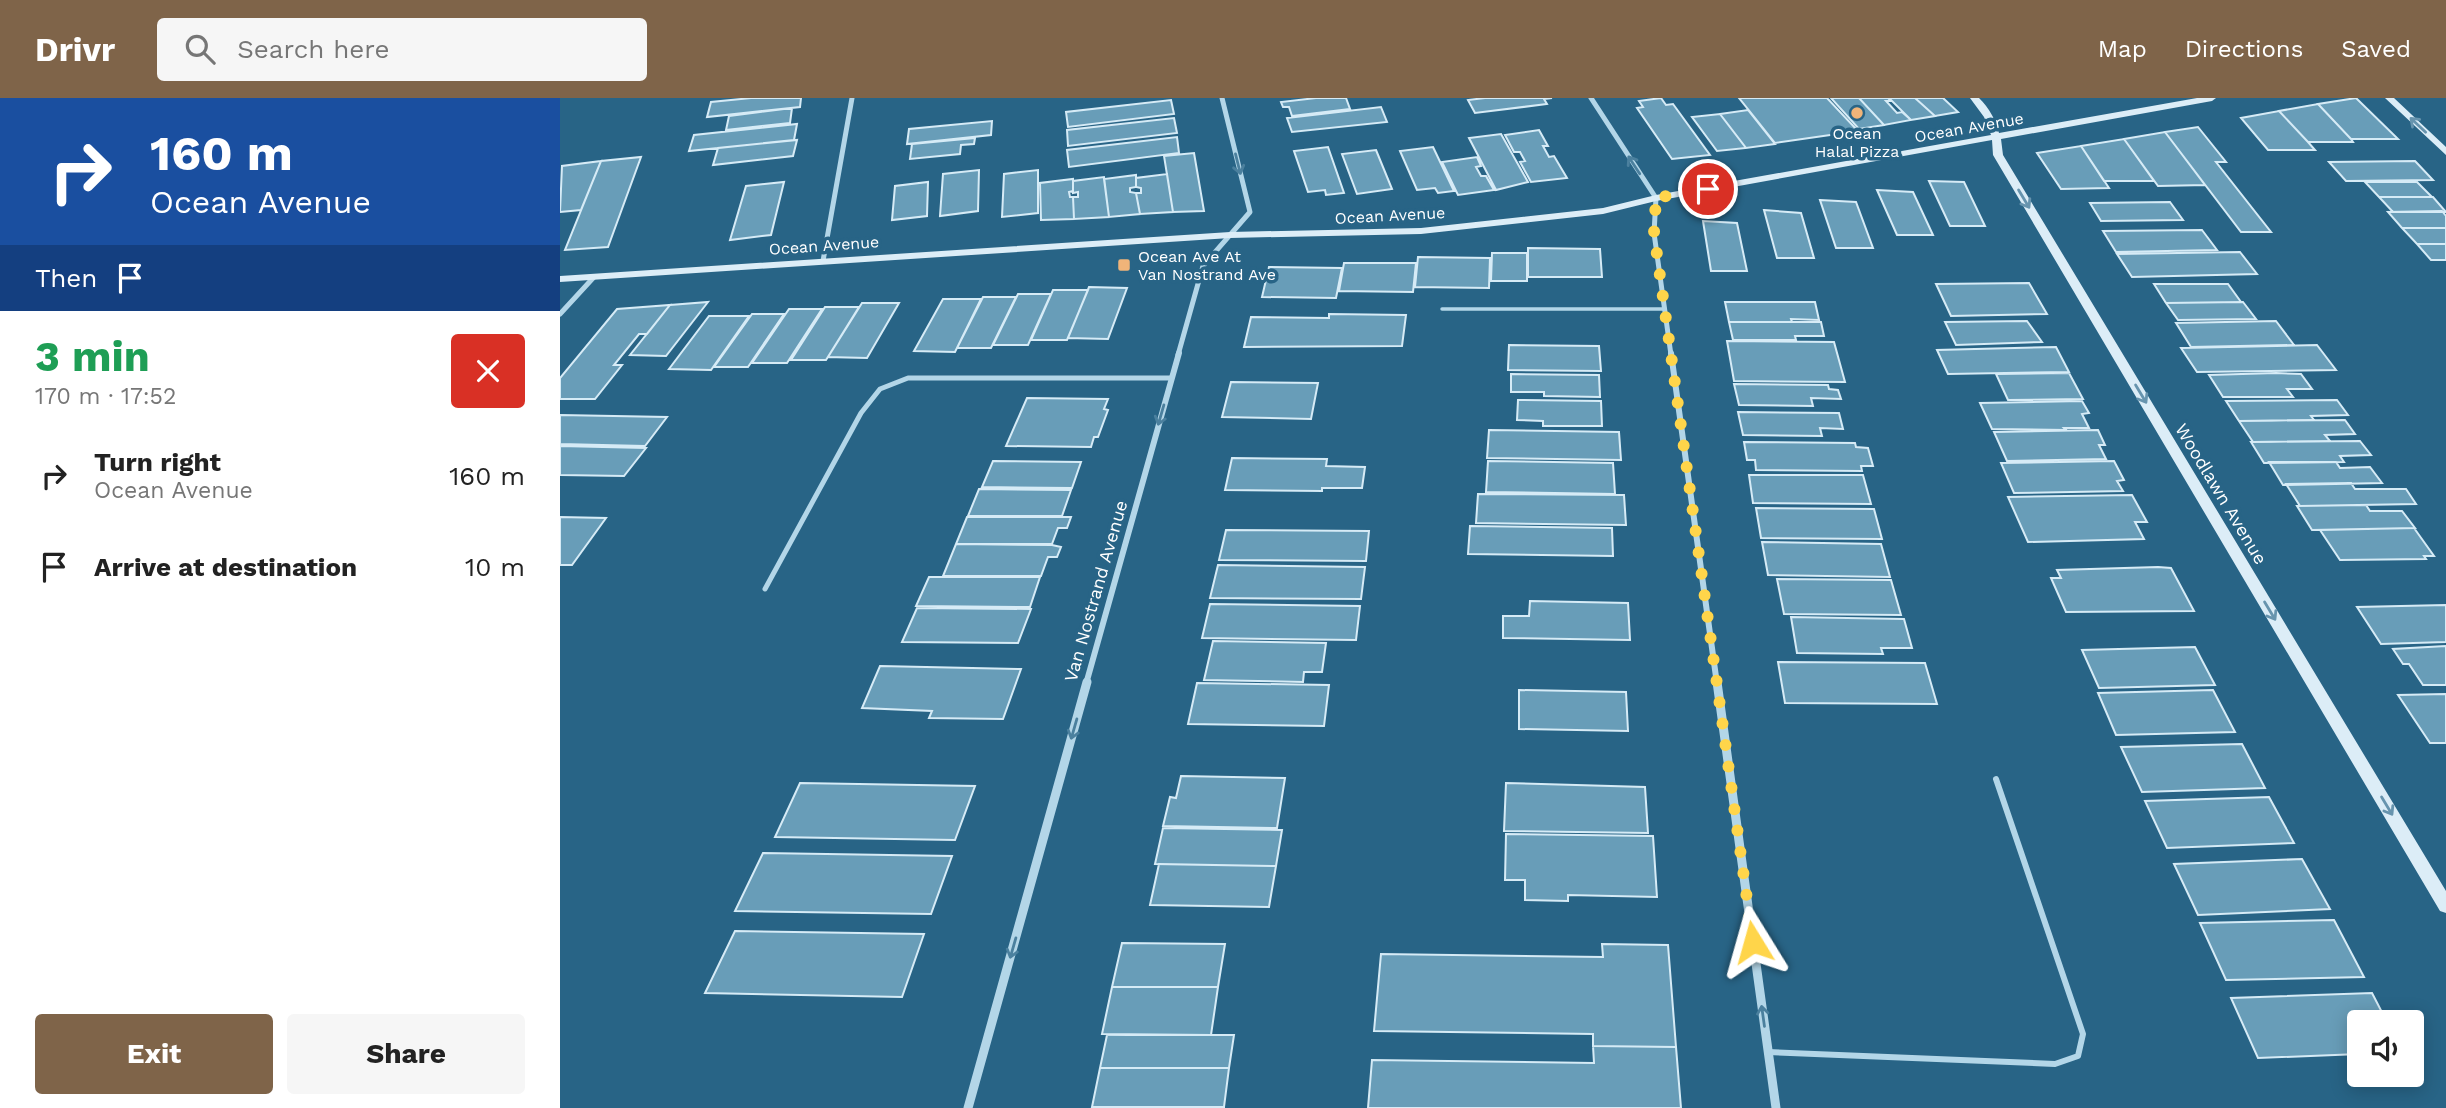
<!DOCTYPE html>
<html lang="en">
<head>
<meta charset="utf-8">
<style>
  :root { --surface:#fff; --page:#f6f6f6; --text:#222; --muted:#767676; --accent:#7f6449 }
  body { margin:0; font-family:"Work Sans",sans-serif; background:var(--page); color:var(--text); height:100vh; display:flex; flex-direction:column; font-size:26px; white-space:nowrap }
  * { box-sizing:border-box; margin:0 }
  p { font-size:23px; color:var(--muted) }
  .icon { flex:none; width:38px; height:38px; fill:none; stroke:currentColor; stroke-width:2; stroke-linecap:round; stroke-linejoin:round }
  .map { position:relative; flex:1; overflow:hidden }
  .side { display:flex; flex-direction:column; background:var(--surface); width:560px }
  .side>* { flex:none }
  .hud { background:#1a4fa0; color:#fff; overflow:hidden }
  .fabs { position:absolute; left:1787px; top:912px; display:grid; gap:14px }
  .fabs a { display:grid; place-items:center; width:77px; height:77px; border-radius:7px; background:var(--surface); box-shadow:0 4px 18px #0003; font-size:35px }
  .pin { position:absolute; display:grid; place-items:center; width:60px; height:60px; color:#fff; margin:-30px; border:4px solid #fff; border-radius:50%; box-shadow:0 2px 7px #0007 }
  .me { position:absolute; width:77px; margin:-38px; rotate:352deg; stroke-linejoin:round; filter:drop-shadow(0 0 5px #0008) }
  .turn { display:flex; align-items:center; gap:24px; height:147px; padding:0 35px; font-size:32px }
  .turn .icon { width:91px; height:91px; stroke-width:2.5 }
  .turn b { display:block; font-size:49px; line-height:60px }
  .then { display:flex; align-items:center; height:66px; padding:0 35px; background:#0003; gap:14px; font-size:26px }
  .round { display:grid; place-items:center; flex:none; width:74px; height:74px; border-radius:7px; background:var(--page) }
  .head { display:flex; align-items:center; justify-content:space-between; height:119px; padding:0 35px }
  h1 { font-size:42px; font-weight:700; line-height:52px; color:#1e9e55 }
  .action { display:flex; gap:14px; margin-top:auto; padding:14px 35px }
  .action a { flex:1; height:80px; border-radius:7px; background:var(--accent); color:#fff; font-size:28px; font-weight:700; line-height:80px; text-align:center }
  .action a+a { background:var(--page); color:var(--text) }
  ul { padding:0; list-style:none }
  li { display:flex; align-items:center; gap:21px; height:91px; padding:0 35px }
  li div { flex:1 }
  li b { display:block; font-size:26px }
  li em { font-style:normal }
  header { display:flex; align-items:center; gap:42px; box-sizing:border-box; height:98px; padding:0 35px; background:var(--accent); color:#fff }
  header strong { font-size:33px }
  nav { display:flex; gap:38px; margin-inline-start:auto; font-size:24px }
  .search { width:490px; height:63px; background:var(--page); display:flex; align-items:center; gap:18px; box-sizing:border-box; padding:0 24px; border-radius:7px; color:var(--muted); font-size:26px }
  main { display:flex; flex:1; min-height:0 }
  .map>svg:first-child { display:block }
  .building { fill:#689db8; stroke:#d6ebf6; stroke-width:2 }
  .lines { fill:none; stroke-linecap:round; stroke-linejoin:round }
  .lane-far2 { stroke:#b3d6e8; stroke-width:3.5 }
  .lane-far1 { stroke:#b3d6e8; stroke-width:5 }
  .lane { stroke:#b3d6e8; stroke-width:6 }
  .street-far2 { stroke:#b3d6e8; stroke-width:5 }
  .street-far1 { stroke:#b3d6e8; stroke-width:6 }
  .street { stroke:#b3d6e8; stroke-width:9 }
  .secondary { fill:#dcedf7; fill-rule:evenodd }
  .oneway { stroke:#6794ae }
  .oneway2 { stroke:#4b809e }
  .route { stroke:#ffd54a; stroke-width:12; stroke-dasharray:0 21.6 }
  .poi-dot { fill:#f0b479; stroke:#286486; stroke-width:2.5 }
  .labels { text-anchor:middle; stroke-width:7; stroke-linejoin:round; paint-order:stroke }
  .far-street-label { font-size:16px; fill:#fff; stroke:#286486 }
  .far-poi-label { font-size:16px; fill:#fff; stroke:#286486 }
  .street-label { font-size:18px; fill:#fff; stroke:#286486 }
</style>
</head>
<body>
<header>
<strong>Drivr</strong>
<div class="search"><svg class="icon" aria-label="search" viewBox="0 0 24 24"><circle cx="10" cy="10" r="6"/><path d="M15 15l6 6"/></svg>Search here</div>
<nav><a>Map</a><a>Directions</a><a>Saved</a></nav>
</header>
<main>
<section class="side">
<div class="hud">
<div class="turn"><svg class="icon" aria-label="right" viewBox="0 0 24 24"><path d="M7 20v-9h11M14 6l5 5-5 5"/></svg><div><b>160 m</b>Ocean Avenue</div></div>
<div class="then">Then<svg class="icon" aria-label="arrive" viewBox="0 0 24 24"><path d="M6 21V4h12l-3 4 3 4H6"/></svg></div>
</div>
<div class="head"><div><h1>3 min</h1><p>170 m · 17:52</p></div><a class="round" style="background:#d93025;color:#fff"><svg class="icon" aria-label="close" viewBox="0 0 24 24"><path d="M6 6l12 12M18 6L6 18"/></svg></a></div>
<ul>
<li><svg class="icon" aria-label="right" viewBox="0 0 24 24"><path d="M7 20v-9h11M14 6l5 5-5 5"/></svg><div><b>Turn right</b><p>Ocean Avenue</p></div><em>160 m</em></li>
<li><svg class="icon" aria-label="arrive" viewBox="0 0 24 24"><path d="M6 21V4h12l-3 4 3 4H6"/></svg><div><b>Arrive at destination</b></div><em>10 m</em></li>
</ul>
<div class="action"><a>Exit</a><a>Share</a></div>
</section>
<div class="map">
<svg width="1886" height="1010" viewBox="0 0 1886 1010">
  <rect width="100%" height="100%" fill="#286486"/>
  <!-- building -->
  <path class="building" d="M 191,0 L 241,0 L 240,9 L 147,19 L 151,4 Z
    M 756,0 L 786,0 L 790,11 L 732,18 L 729,9 L 723,9 L 721,4 Z
    M 925,0 L 992,0 L 984,1 L 987,6 L 915,15 L 908,2 Z
    M 1101,0 L 1106,7 L 1113,6 L 1150,57 L 1112,61 L 1077,10 L 1083,9 L 1079,3 Z
    M 1179,0 L 1267,0 L 1298,33 L 1215,45 Z
    M 1271,0 L 1299,0 L 1324,27 L 1299,31 Z
    M 1299,0 L 1328,0 L 1331,3 L 1326,3 L 1337,15 L 1342,14 L 1351,22 L 1324,27 Z
    M 1329,0 L 1355,0 L 1375,18 L 1351,22 Z
    M 1355,0 L 1383,0 L 1398,14 L 1375,18 Z
    M 1796,0 L 1838,41 L 1791,41 L 1758,6 Z
    M 611,2 L 614,16 L 508,29 L 506,14 Z
    M 1758,6 L 1791,41 L 1793,44 L 1748,44 L 1719,13 Z
    M 821,9 L 827,24 L 732,34 L 727,20 Z
    M 232,10 L 230,25 L 166,32 L 169,18 Z
    M 1188,12 L 1215,46 L 1186,50 L 1160,16 Z
    M 1719,13 L 1748,44 L 1755,52 L 1708,52 L 1681,20 Z
    M 1160,16 L 1186,50 L 1157,53 L 1132,19 Z
    M 614,20 L 617,35 L 508,48 L 507,32 Z
    M 432,23 L 431,37 L 347,46 L 349,31 Z
    M 237,26 L 234,42 L 129,53 L 134,37 Z
    M 1638,29 L 1666,64 L 1656,64 L 1711,134 L 1681,134 L 1605,34 Z
    M 979,32 L 988,48 L 983,48 L 989,59 L 994,58 L 1007,80 L 971,84 L 960,64 L 965,63 L 960,54 L 954,54 L 945,37 Z
    M 1605,34 L 1645,87 L 1598,88 L 1564,41 Z
    M 941,36 L 968,84 L 936,92 L 909,40 Z
    M 617,39 L 619,55 L 509,69 L 507,52 Z
    M 415,40 L 414,46 L 401,47 L 400,56 L 350,61 L 352,46 Z
    M 1564,41 L 1594,83 L 1544,83 L 1521,48 Z
    M 237,42 L 233,58 L 153,67 L 158,50 Z
    M 1521,48 L 1549,90 L 1501,91 L 1477,55 Z
    M 768,49 L 784,95 L 766,97 L 765,92 L 748,94 L 734,53 Z
    M 873,49 L 894,93 L 878,95 L 875,90 L 857,92 L 840,53 Z
    M 816,52 L 832,91 L 797,96 L 782,56 Z
    M 634,55 L 644,113 L 613,114 L 604,58 Z
    M 81,59 L 48,149 L 5,152 L 41,63 Z
    M 917,59 L 921,68 L 916,69 L 921,78 L 926,78 L 934,92 L 898,97 L 882,64 Z
    M 41,63 L 21,112 L 0,114 L 2,68 Z
    M 1855,63 L 1873,82 L 1786,83 L 1769,64 Z
    M 419,72 L 418,113 L 380,118 L 383,76 Z
    M 478,72 L 478,115 L 442,119 L 444,76 Z
    M 607,76 L 613,114 L 580,116 L 576,95 L 581,95 L 581,90 L 576,89 L 576,80 Z
    M 576,77 L 576,89 L 570,90 L 570,94 L 576,95 L 580,116 L 549,119 L 544,81 Z
    M 544,79 L 549,119 L 514,121 L 513,99 L 518,99 L 518,94 L 513,95 L 513,83 Z
    M 513,81 L 513,93 L 509,94 L 510,99 L 513,99 L 514,121 L 481,122 L 480,85 Z
    M 1369,83 L 1404,84 L 1425,128 L 1390,128 Z
    M 224,84 L 211,137 L 170,142 L 186,88 Z
    M 368,84 L 367,118 L 332,122 L 335,88 Z
    M 1805,84 L 1857,84 L 1872,99 L 1819,99 Z
    M 1317,92 L 1353,94 L 1373,137 L 1337,137 Z
    M 1819,99 L 1873,99 L 1886,114 L 1833,114 Z
    M 1260,102 L 1296,104 L 1313,150 L 1276,150 Z
    M 1610,104 L 1623,122 L 1541,123 L 1530,105 Z
    M 1204,112 L 1241,115 L 1254,160 L 1217,160 Z
    M 1882,113 L 1886,118 L 1886,130 L 1842,130 L 1828,114 Z
    M 1143,123 L 1177,125 L 1187,173 L 1151,173 Z
    M 1842,130 L 1886,130 L 1886,146 L 1857,146 Z
    M 1642,132 L 1657,152 L 1556,154 L 1543,133 Z
    M 1857,146 L 1886,146 L 1886,162 L 1871,162 Z
    M 968,150 L 1040,151 L 1042,179 L 968,179 Z
    M 1680,154 L 1697,176 L 1572,179 L 1557,156 Z
    M 932,155 L 967,155 L 967,183 L 931,183 Z
    M 858,159 L 930,160 L 929,190 L 855,189 Z
    M 784,165 L 856,165 L 853,194 L 779,193 Z
    M 709,169 L 782,170 L 776,200 L 702,199 Z
    M 1469,185 L 1487,216 L 1391,218 L 1376,186 Z
    M 1594,186 L 1668,186 L 1681,204 L 1606,205 Z
    M 529,189 L 567,190 L 548,241 L 508,240 Z
    M 493,192 L 528,192 L 507,242 L 471,242 Z
    M 458,196 L 491,196 L 468,247 L 433,247 Z
    M 423,199 L 456,199 L 431,250 L 397,250 Z
    M 383,201 L 421,201 L 395,254 L 354,253 Z
    M 148,204 L 106,258 L 70,257 L 110,207 Z
    M 1165,204 L 1255,204 L 1259,222 L 1231,221 L 1232,224 L 1169,224 Z
    M 1683,204 L 1696,221 L 1618,222 L 1606,205 Z
    M 302,205 L 339,205 L 307,260 L 268,259 Z
    M 110,207 L 87,236 L 79,236 L 54,267 L 62,267 L 35,301 L 0,301 L 0,280 L 57,211 Z
    M 265,209 L 299,209 L 266,262 L 231,262 Z
    M 229,211 L 262,211 L 227,265 L 192,265 Z
    M 192,216 L 224,216 L 188,269 L 154,269 Z
    M 769,216 L 846,217 L 842,248 L 684,249 L 691,219 L 769,220 Z
    M 149,218 L 189,218 L 151,272 L 109,271 Z
    M 1467,223 L 1482,244 L 1396,247 L 1385,224 Z
    M 1716,223 L 1734,247 L 1631,249 L 1616,225 Z
    M 1169,224 L 1261,224 L 1264,238 L 1235,238 L 1236,242 L 1173,242 Z
    M 1167,243 L 1274,244 L 1285,284 L 1174,283 Z
    M 949,247 L 1039,248 L 1041,273 L 948,272 Z
    M 1757,247 L 1776,272 L 1637,274 L 1621,250 Z
    M 1496,249 L 1509,274 L 1388,276 L 1377,252 Z
    M 1509,275 L 1523,301 L 1448,302 L 1436,276 Z
    M 1716,275 L 1741,276 L 1752,291 L 1727,291 L 1733,299 L 1663,299 L 1649,277 Z
    M 951,276 L 1039,277 L 1040,299 L 984,298 L 984,294 L 951,294 Z
    M 671,284 L 758,285 L 751,321 L 662,319 Z
    M 1174,286 L 1268,287 L 1269,291 L 1278,292 L 1281,301 L 1251,300 L 1253,308 L 1179,307 Z
    M 467,300 L 548,301 L 544,311 L 548,312 L 538,339 L 534,339 L 531,349 L 446,348 Z
    M 958,302 L 1041,303 L 1042,328 L 983,328 L 983,323 L 957,322 Z
    M 1777,302 L 1788,317 L 1751,318 L 1754,322 L 1679,323 L 1666,303 Z
    M 1522,303 L 1529,315 L 1522,316 L 1529,330 L 1504,330 L 1506,332 L 1432,331 L 1420,305 Z
    M 1178,314 L 1279,315 L 1283,331 L 1260,330 L 1262,338 L 1183,337 Z
    M 0,317 L 107,319 L 85,348 L 0,346 Z
    M 1785,322 L 1795,336 L 1765,337 L 1770,343 L 1693,344 L 1679,323 Z
    M 929,332 L 1059,334 L 1061,362 L 927,360 Z
    M 1538,332 L 1545,347 L 1539,347 L 1546,361 L 1447,363 L 1434,334 Z
    M 1800,343 L 1811,357 L 1780,358 L 1784,364 L 1704,365 L 1691,344 Z
    M 1184,344 L 1295,345 L 1296,349 L 1308,350 L 1313,368 L 1301,368 L 1302,373 L 1196,372 L 1195,362 L 1187,362 Z
    M 0,348 L 86,350 L 64,378 L 0,377 Z
    M 672,360 L 767,361 L 766,368 L 805,369 L 802,390 L 762,390 L 762,393 L 665,392 Z
    M 433,363 L 521,364 L 512,390 L 422,389 Z
    M 928,363 L 1053,365 L 1055,396 L 926,394 Z
    M 1554,363 L 1564,382 L 1557,383 L 1563,393 L 1454,395 L 1441,365 Z
    M 1709,364 L 1776,364 L 1780,370 L 1810,369 L 1822,385 L 1723,387 Z
    M 1189,377 L 1303,377 L 1311,406 L 1193,405 Z
    M 1791,385 L 1795,391 L 1846,391 L 1856,406 L 1740,408 L 1726,386 Z
    M 419,391 L 511,392 L 502,418 L 408,418 Z
    M 918,396 L 1064,397 L 1066,427 L 916,425 Z
    M 1572,397 L 1587,424 L 1575,424 L 1584,441 L 1468,444 L 1448,399 Z
    M 1806,407 L 1810,413 L 1842,413 L 1855,430 L 1752,432 L 1737,408 Z
    M 1196,410 L 1314,411 L 1322,441 L 1201,440 Z
    M 0,419 L 46,420 L 12,467 L 0,467 Z
    M 407,419 L 511,419 L 507,430 L 498,430 L 492,446 L 396,446 Z
    M 910,428 L 1052,430 L 1053,458 L 908,456 Z
    M 1854,430 L 1874,458 L 1864,458 L 1866,461 L 1780,462 L 1760,432 Z
    M 666,432 L 809,433 L 806,463 L 659,462 Z
    M 1202,444 L 1321,446 L 1330,479 L 1208,477 Z
    M 396,446 L 492,447 L 501,449 L 497,459 L 488,459 L 481,478 L 383,478 Z
    M 658,467 L 805,469 L 801,501 L 650,500 Z
    M 1598,469 L 1611,470 L 1634,513 L 1506,514 L 1491,480 L 1501,480 L 1497,472 Z
    M 369,479 L 480,479 L 470,509 L 356,508 Z
    M 1217,481 L 1331,482 L 1341,517 L 1224,516 Z
    M 970,503 L 1068,505 L 1070,542 L 943,540 L 943,518 L 969,518 Z
    M 650,506 L 800,508 L 796,542 L 642,540 Z
    M 1886,507 L 1886,544 L 1821,546 L 1797,509 Z
    M 357,510 L 471,511 L 458,545 L 342,544 Z
    M 1231,519 L 1344,521 L 1352,550 L 1321,550 L 1323,556 L 1237,555 Z
    M 653,543 L 766,545 L 762,574 L 744,574 L 743,584 L 644,582 Z
    M 1886,548 L 1886,587 L 1863,587 L 1849,566 L 1843,566 L 1833,551 Z
    M 1635,549 L 1655,587 L 1539,590 L 1522,552 Z
    M 1218,564 L 1365,565 L 1377,606 L 1225,605 Z
    M 320,568 L 461,571 L 443,621 L 369,620 L 372,613 L 302,610 Z
    M 637,585 L 769,587 L 764,628 L 628,626 Z
    M 959,592 L 1066,594 L 1068,633 L 959,631 Z
    M 1653,592 L 1675,634 L 1556,637 L 1538,595 Z
    M 1886,596 L 1886,645 L 1870,645 L 1838,597 Z
    M 1682,646 L 1705,690 L 1582,694 L 1561,649 Z
    M 621,678 L 725,680 L 717,730 L 603,728 L 610,699 L 616,700 Z
    M 240,685 L 415,688 L 395,742 L 215,739 Z
    M 946,685 L 1085,689 L 1088,735 L 944,733 Z
    M 1709,699 L 1734,745 L 1607,750 L 1585,703 Z
    M 603,730 L 722,732 L 716,768 L 595,766 Z
    M 946,736 L 1093,738 L 1097,799 L 1008,797 L 1008,803 L 965,802 L 965,782 L 945,782 Z
    M 203,755 L 392,758 L 371,816 L 175,813 Z
    M 1742,761 L 1770,811 L 1638,817 L 1614,766 Z
    M 599,766 L 716,768 L 709,809 L 590,807 Z
    M 1774,822 L 1804,879 L 1666,882 L 1640,825 Z
    M 175,833 L 364,836 L 342,899 L 145,895 Z
    M 562,845 L 665,846 L 658,889 L 552,889 Z
    M 1042,846 L 1108,847 L 1116,949 L 1033,948 L 1033,936 L 814,933 L 821,856 L 1043,859 Z
    M 552,889 L 658,889 L 651,937 L 542,936 Z
    M 1812,895 L 1827,924 L 1799,924 L 1799,956 L 1698,960 L 1671,900 Z
    M 547,937 L 674,937 L 669,970 L 540,970 Z
    M 1033,948 L 1116,949 L 1121,1010 L 808,1010 L 812,962 L 1034,965 Z
    M 540,970 L 669,970 L 664,1009 L 532,1009 Z
    M 532,1009 L 664,1009 L 664,1010 Z"/>
  <g class="lines">
    <!-- lane-far2 -->
    <path class="lane-far2" d="M 882,211 L 1105,211"/>
    <!-- lane-far1 -->
    <path class="lane-far1" d="M 205,491 L 301,315 L 320,291 L 348,280 L 611,280"/>
    <!-- lane -->
    <path class="lane" d="M 1208,954 L 1495,966 L 1518,958 L 1523,936 L 1436,681"/>
    <!-- street-far2 -->
    <path class="street-far2" d="M 1031,0 L 1096,100 L 1094,135 L 1111,257
      M 263,163 L 292,0
      M 0,216 L 34,179
      M 618,257 L 643,168 L 690,114 L 662,0"/>
    <!-- street-far1 -->
    <path class="street-far1" d="M 1111,255 L 1157,586
      M 526,586 L 619,255"/>
    <!-- street -->
    <path class="street" d="M 1157,584 L 1216,1010
      M 408,1010 L 527,584"/>
    <!-- secondary -->
    <path class="secondary" d="M 1410,0 L 1419,0 C 1429,10 1436,22 1439,35 L 1637,0 L 1656,0 L 1652,3 L 1441,41 L 1443,57 L 1886,793 L 1886,815 L 1880,813 L 1433,57 L 1432,42 L 1096,103 L 1043,116 L 861,136 L 670,140 L 0,184 L 0,178 L 670,134 L 861,130 L 1043,110 L 1096,97 L 1431,37 L 1424,19 Z
      M 1825,0 L 1834,0 L 1886,49 L 1886,57 Z"/>
  </g>
  <!-- one-way arrows -->
  <defs><path id="oneway-shaft" d="M-6 0H5M1.5-3L5.5 0L1.5 3" fill="none" stroke-width="1.6" stroke-linecap="round" stroke-linejoin="round" transform="scale(1.75)"/></defs>
  <g class="oneway">
    <use href="#oneway-shaft" transform="translate(1858 27) rotate(-137)"/>
    <use href="#oneway-shaft" transform="translate(1464 101) rotate(59)"/>
    <use href="#oneway-shaft" transform="translate(1581 296) rotate(59)"/>
    <use href="#oneway-shaft" transform="translate(1710 513) rotate(59)"/>
    <use href="#oneway-shaft" transform="translate(1827 708) rotate(59)"/>
  </g>
  <g class="oneway2">
    <use href="#oneway-shaft" transform="translate(678 66) rotate(76)"/>
    <use href="#oneway-shaft" transform="translate(1074 67) rotate(-123)"/>
    <use href="#oneway-shaft" transform="translate(601 317) rotate(106)"/>
    <use href="#oneway-shaft" transform="translate(514 631) rotate(106)"/>
    <use href="#oneway-shaft" transform="translate(453 850) rotate(106)"/>
    <use href="#oneway-shaft" transform="translate(1203 918) rotate(-98)"/>
  </g>
  <g class="lines">
    <!-- route -->
    <path class="route" d="M 1148,91 L 1096,100 L 1094,135 L 1193,844"/>
  </g>
  <!-- markers -->
  <g class="poi-dot">
    <circle cx="1297" cy="15" r="7"/>
    <rect x="557" y="160" width="14" height="14" rx="3.5"/>
  </g>
  <g class="labels">
    <!-- far-street labels -->
    <g class="far-street-label">
      <text transform="translate(1409 29) rotate(-10)" y="6">Ocean Avenue</text>
      <text transform="translate(830 117) rotate(-3)" y="6">Ocean Avenue</text>
      <text transform="translate(264 147) rotate(-4)" y="6">Ocean Avenue</text>
    </g>
    <!-- far-poi labels -->
    <g class="far-poi-label">
      <text x="1297" y="41">Ocean<tspan x="1297" dy="18">Halal Pizza</tspan></text>
      <text x="578" y="164" text-anchor="start">Ocean Ave At<tspan x="578" dy="18">Van Nostrand Ave</tspan></text>
    </g>
    <!-- street labels -->
    <g class="street-label">
      <text transform="translate(1661 396) rotate(59)" y="6">Woodlawn Avenue</text>
      <text transform="translate(536 493) rotate(-74)" y="6">Van Nostrand Avenue</text>
    </g>
  </g>
</svg>
<div class="fabs">
<a><svg class="icon" aria-label="sound" viewBox="0 0 24 24"><path d="M4 9h4l5-4v14l-5-4H4zM17 9q2 3 0 6"/></svg></a>
</div>
<div class="pin" style="left:1148px;top:91px;background:#d93025"><svg class="icon" aria-label="arrive" viewBox="0 0 24 24"><path d="M6 21V4h12l-3 4 3 4H6"/></svg></div>
<svg class="me" style="left:1193px;top:844px" viewBox="-20 -20 40 40"><path d="M0-17L14 15 0 8-14 15z" fill="#ffd54a" stroke="#fff" stroke-width="4"/></svg>
</div>
</main>
</body>
</html>
